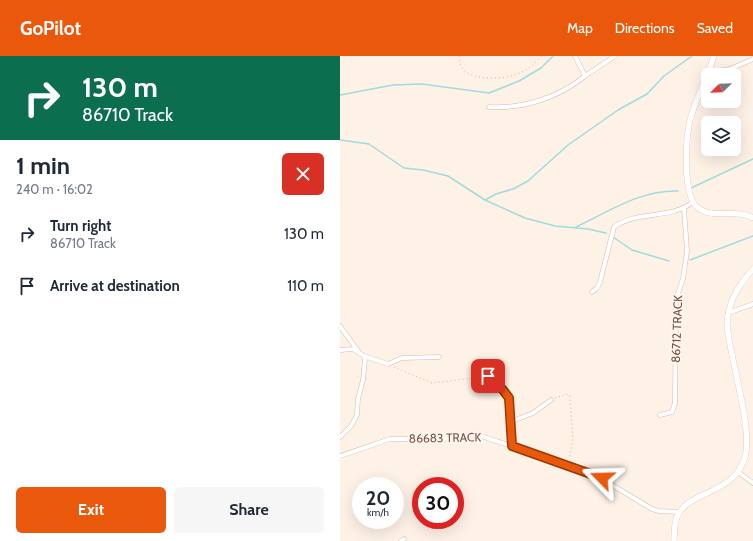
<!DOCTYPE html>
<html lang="en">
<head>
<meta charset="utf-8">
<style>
  :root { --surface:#fff; --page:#f6f6f7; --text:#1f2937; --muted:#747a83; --accent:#ea580c }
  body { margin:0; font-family:Cabin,sans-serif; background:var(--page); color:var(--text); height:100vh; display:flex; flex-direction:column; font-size:15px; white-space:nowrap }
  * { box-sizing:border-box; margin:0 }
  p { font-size:13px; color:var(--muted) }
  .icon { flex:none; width:22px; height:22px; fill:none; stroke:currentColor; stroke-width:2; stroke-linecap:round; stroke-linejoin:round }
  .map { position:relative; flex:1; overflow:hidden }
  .side { display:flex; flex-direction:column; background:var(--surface); width:340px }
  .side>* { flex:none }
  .hud { background:#0b6e4f; color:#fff; overflow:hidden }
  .needle { width:26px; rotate:247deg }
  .buttons { position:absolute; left:361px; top:12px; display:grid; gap:8px }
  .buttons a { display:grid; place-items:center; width:40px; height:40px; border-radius:6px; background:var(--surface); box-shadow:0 4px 16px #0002; font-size:20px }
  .speed { position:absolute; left:12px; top:421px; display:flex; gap:8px; font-size:20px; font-weight:700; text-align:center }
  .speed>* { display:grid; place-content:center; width:52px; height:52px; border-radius:50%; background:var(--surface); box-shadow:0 4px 16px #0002; line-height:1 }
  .speed small { font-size:10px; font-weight:400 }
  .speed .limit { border:6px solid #d22; background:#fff; color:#111 }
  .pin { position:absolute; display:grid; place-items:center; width:34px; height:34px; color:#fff; margin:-17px; border-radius:8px; box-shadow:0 2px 6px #0006 }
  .me { position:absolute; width:44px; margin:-22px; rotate:292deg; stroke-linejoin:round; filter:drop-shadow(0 0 3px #0008) }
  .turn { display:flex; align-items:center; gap:14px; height:84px; padding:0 16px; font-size:18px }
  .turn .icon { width:52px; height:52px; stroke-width:2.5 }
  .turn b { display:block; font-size:28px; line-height:34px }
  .round { display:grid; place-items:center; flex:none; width:42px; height:42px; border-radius:6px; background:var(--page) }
  .head { display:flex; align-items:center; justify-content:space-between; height:68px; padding:0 16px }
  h1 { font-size:24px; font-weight:700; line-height:30px }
  .cta { display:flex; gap:8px; margin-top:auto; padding:8px 16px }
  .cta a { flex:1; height:46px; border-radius:6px; background:var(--accent); color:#fff; font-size:16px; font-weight:700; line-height:46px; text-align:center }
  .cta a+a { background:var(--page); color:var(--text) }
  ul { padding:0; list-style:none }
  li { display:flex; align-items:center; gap:12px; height:52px; padding:0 16px }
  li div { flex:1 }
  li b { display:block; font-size:15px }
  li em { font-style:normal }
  header { display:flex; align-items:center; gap:24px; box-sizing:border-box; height:56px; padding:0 20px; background:var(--accent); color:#fff }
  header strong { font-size:19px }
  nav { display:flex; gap:22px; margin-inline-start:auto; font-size:14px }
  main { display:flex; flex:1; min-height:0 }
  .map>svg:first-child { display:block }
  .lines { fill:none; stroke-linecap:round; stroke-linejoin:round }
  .stream { stroke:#9ddddd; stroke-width:1.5 }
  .street-casing { stroke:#d4b9ad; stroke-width:5 }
  .secondary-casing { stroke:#dab9ac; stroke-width:6 }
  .path { stroke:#dcac9d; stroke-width:1; stroke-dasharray:1 3; stroke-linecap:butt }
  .street { stroke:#fff; stroke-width:4 }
  .secondary { stroke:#fff; stroke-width:5.5 }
  .route-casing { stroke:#983908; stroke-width:10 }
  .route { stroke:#ea580c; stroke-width:7 }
  .labels { text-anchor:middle; stroke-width:4; stroke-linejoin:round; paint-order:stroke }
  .street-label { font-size:12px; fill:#7a5247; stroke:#fff6ee }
</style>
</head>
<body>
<header>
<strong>GoPilot</strong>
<nav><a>Map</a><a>Directions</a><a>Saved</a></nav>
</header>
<main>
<section class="side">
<div class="hud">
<div class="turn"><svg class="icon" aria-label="right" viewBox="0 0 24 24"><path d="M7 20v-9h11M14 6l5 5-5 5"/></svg><div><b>130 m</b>86710 Track</div></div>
</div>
<div class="head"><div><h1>1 min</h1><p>240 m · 16:02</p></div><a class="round" style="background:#d93025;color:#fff"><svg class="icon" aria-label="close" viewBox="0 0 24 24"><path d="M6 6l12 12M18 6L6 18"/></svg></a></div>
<ul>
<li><svg class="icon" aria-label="right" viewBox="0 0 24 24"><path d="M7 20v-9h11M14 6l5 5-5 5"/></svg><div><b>Turn right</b><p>86710 Track</p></div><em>130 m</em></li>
<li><svg class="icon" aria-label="arrive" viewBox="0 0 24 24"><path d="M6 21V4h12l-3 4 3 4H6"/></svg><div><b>Arrive at destination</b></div><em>110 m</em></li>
</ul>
<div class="cta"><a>Exit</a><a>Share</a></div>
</section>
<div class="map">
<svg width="413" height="485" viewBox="0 0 413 485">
  <rect width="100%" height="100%" fill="#fef1e6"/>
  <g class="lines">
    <!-- stream -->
    <path class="stream" d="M 0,39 L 53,29 L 82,28 L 149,37 L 179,25 L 201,12 L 213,0
      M 0,84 L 29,88 L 64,112 L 83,114 L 108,120 L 145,144 L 185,162 L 215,170 L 248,173 L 266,177
      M 351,132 L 413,103
      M 145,144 L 156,138 L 173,133 L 188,125 L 228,89 L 278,54 L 307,38 L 324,20 L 352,0
      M 236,171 C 270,155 300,134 338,135
      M 273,181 L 292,194 L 329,205
      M 350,204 L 413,180"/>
    <defs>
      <path id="street" d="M 235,0 L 245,20 L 275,0
        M 368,17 L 390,13 L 413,3
        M 149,51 C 183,53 218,42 245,20
        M 252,236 L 257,232 L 260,226 L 274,171 C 297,154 330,164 353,146
        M 388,257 L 413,248
        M 0,270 L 18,295
        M 0,294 L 13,293 L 24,300 L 25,303 L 23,324 L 18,343 L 17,359 L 11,370 L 0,381
        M 24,300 L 48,308 L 62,302 L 99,301
        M 148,320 L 163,334 L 169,342 L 172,390
        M 320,359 L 332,356 L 335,347 L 336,243 L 343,223 L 347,195 L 344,153
        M 170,366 L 193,357 L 211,344
        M 0,400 L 50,383 L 104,383 L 138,379 L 252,417 L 312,453 L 319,455 L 339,456
        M 398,416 L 413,427
        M 61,485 L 64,483"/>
      <path id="secondary" d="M 374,0 C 367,22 356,42 350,64 C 346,82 342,137 357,151 C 371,164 396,152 413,162
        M 334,485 C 334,477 334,469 337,461 C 347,434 394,440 405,401 C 413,372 390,303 387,269 C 388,245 398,230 413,213"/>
    </defs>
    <!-- street casing -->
    <use href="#street" class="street-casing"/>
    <!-- secondary casing -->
    <use href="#secondary" class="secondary-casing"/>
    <!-- path -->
    <path class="path" d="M 119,0 C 120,4 120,9 122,12 C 133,26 168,24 182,16 C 190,12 196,6 202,0
      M 54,311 L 92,327 L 143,321
      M 215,342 L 227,338 L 230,340 L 233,383 L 229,403"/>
    <!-- street -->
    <use href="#street" class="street"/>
    <!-- secondary -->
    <use href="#secondary" class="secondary"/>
  </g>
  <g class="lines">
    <defs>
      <path id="route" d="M 148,320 L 163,334 L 169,342 L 172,390 L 262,422"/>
    </defs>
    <!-- route casing -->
    <use href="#route" class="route-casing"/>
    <!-- route -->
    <use href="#route" class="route"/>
  </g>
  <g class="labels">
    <!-- street labels -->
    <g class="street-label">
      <text transform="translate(337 273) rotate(-88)" y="4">86712 TRACK</text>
      <text transform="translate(105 382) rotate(-1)" y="4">86683 TRACK</text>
    </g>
  </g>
</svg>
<div class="buttons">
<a><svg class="needle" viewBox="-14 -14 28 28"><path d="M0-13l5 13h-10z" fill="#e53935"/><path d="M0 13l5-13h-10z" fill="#747a83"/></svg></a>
<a><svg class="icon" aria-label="layers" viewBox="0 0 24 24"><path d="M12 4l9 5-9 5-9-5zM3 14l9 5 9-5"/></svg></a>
</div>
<div class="speed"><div>20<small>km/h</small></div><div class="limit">30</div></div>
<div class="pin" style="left:148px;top:320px;background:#d93025"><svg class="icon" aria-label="arrive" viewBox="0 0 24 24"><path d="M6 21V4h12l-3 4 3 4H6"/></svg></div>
<svg class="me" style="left:262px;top:422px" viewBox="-20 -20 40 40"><path d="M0-17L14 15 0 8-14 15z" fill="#ea580c" stroke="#fff" stroke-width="4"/></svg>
</div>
</main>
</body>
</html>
